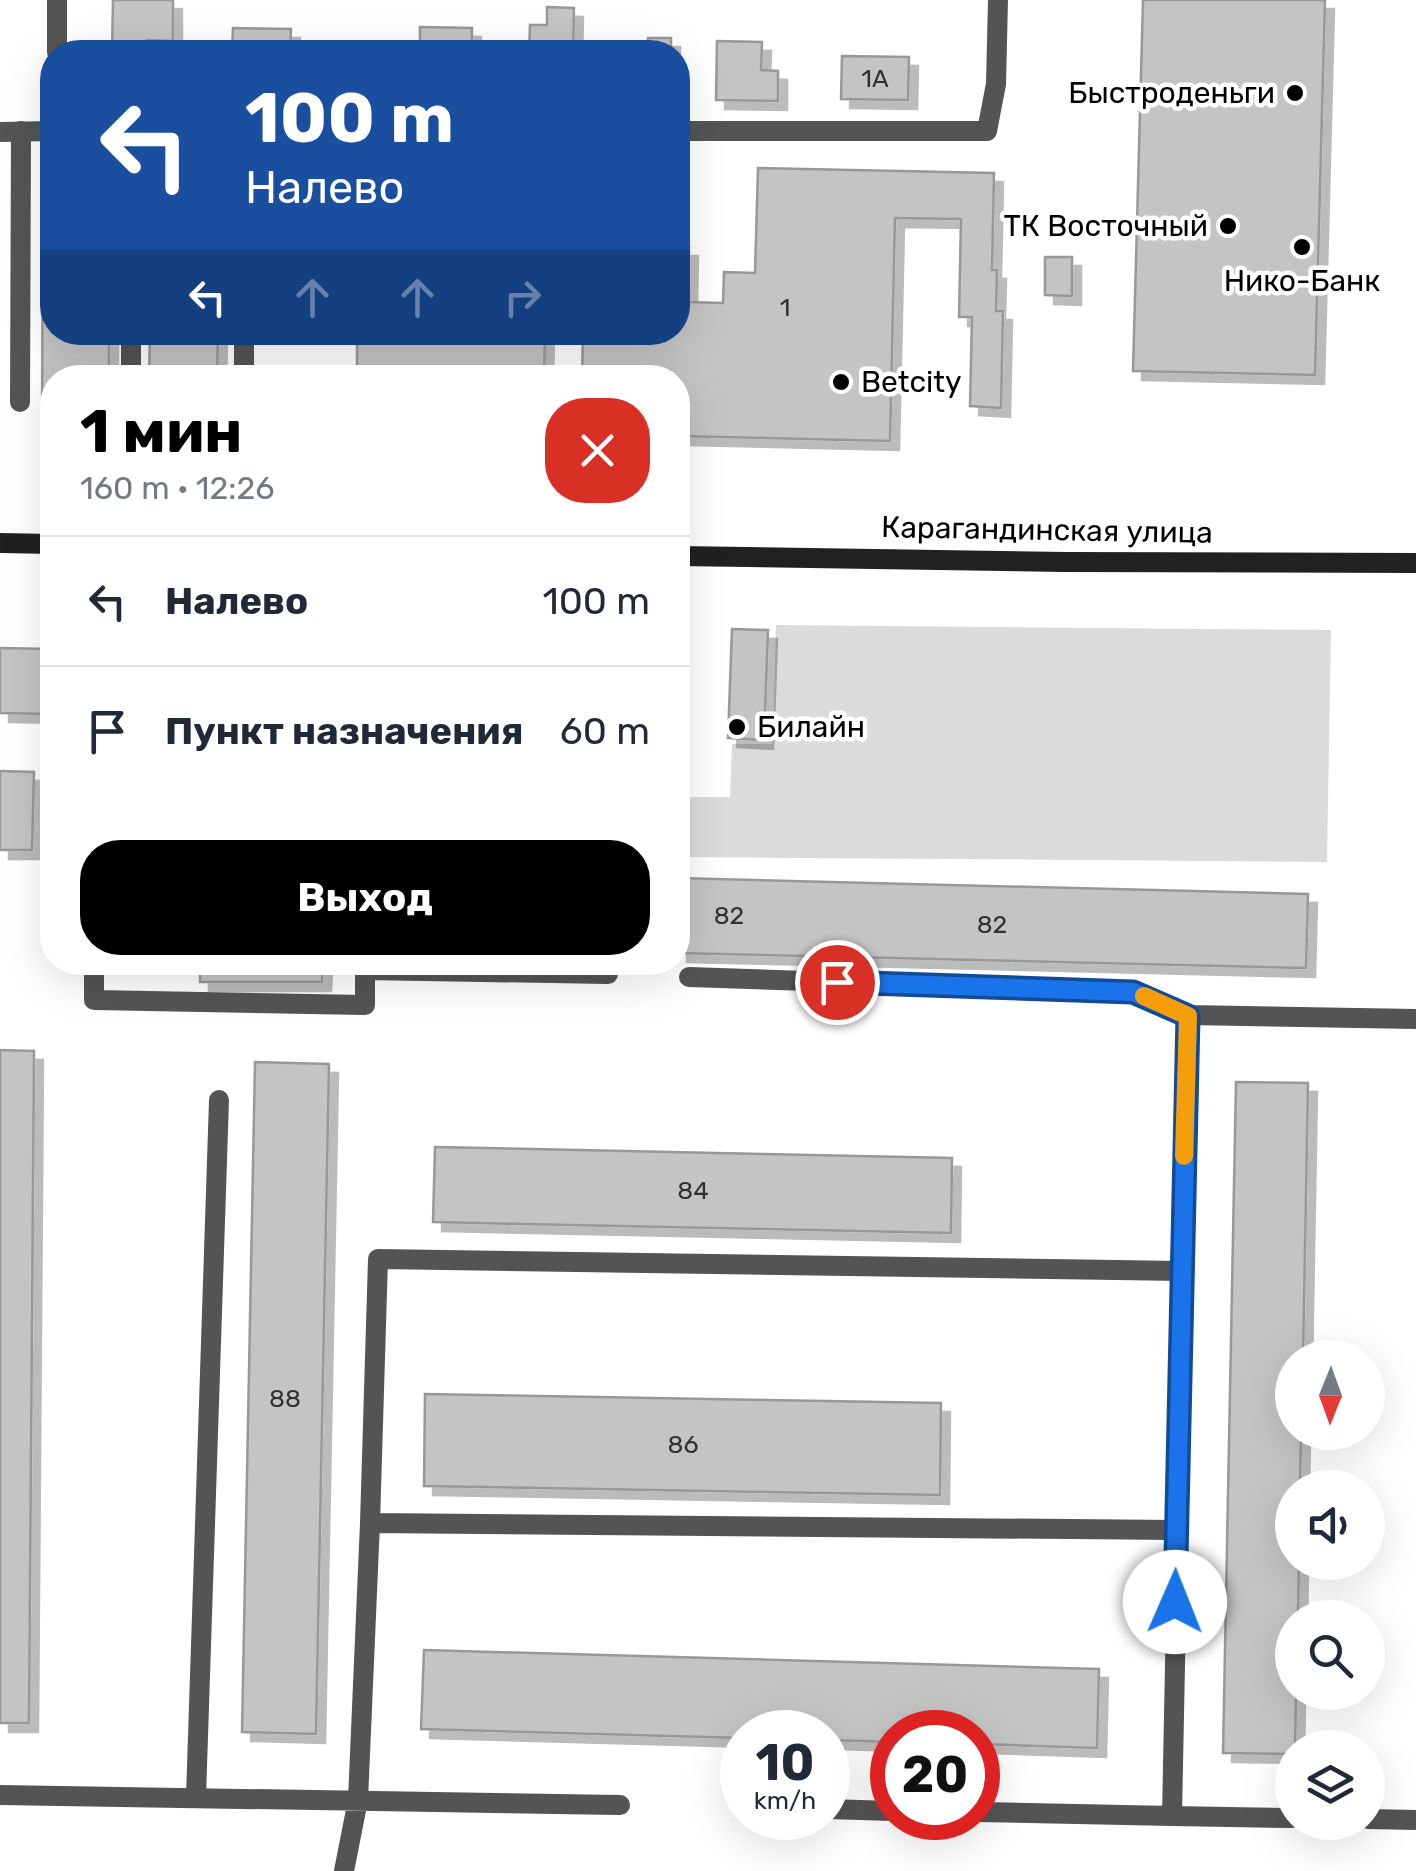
<!DOCTYPE html>
<html lang="ru">
<head>
<meta charset="utf-8">
<style>
  :root { --surface:#fff; --page:#f6f6f7; --text:#1f2937; --muted:#747a83; --line:#e0e1e3; --accent:#000 }
  body { margin:0; font-family:Rubik,sans-serif; background:var(--page); color:var(--text); height:100vh; display:flex; flex-direction:column; font-size:38px; white-space:nowrap }
  * { box-sizing:border-box; margin:0 }
  p { font-size:32px; color:var(--muted) }
  .icon { flex:none; width:55px; height:55px; fill:none; stroke:currentColor; stroke-width:2; stroke-linecap:round; stroke-linejoin:round }
  .map { position:relative; flex:1; overflow:hidden }
  .drawer { position:absolute; left:40px; top:365px; width:650px; height:610px; display:flex; flex-direction:column; background:var(--surface); border-radius:40px; box-shadow:0 10px 40px #0002 }
  .drawer>* { flex:none }
  .hud { position:absolute; left:40px; top:40px; width:650px; height:305px; border-radius:40px; box-shadow:0 10px 40px #0002; background:#1a4fa0; color:#fff; overflow:hidden }
  .needle { width:65px; rotate:181deg }
  .tools { position:absolute; left:1275px; top:1340px; display:grid; gap:20px }
  .tools a { display:grid; place-items:center; width:110px; height:110px; border-radius:50%; background:var(--surface); box-shadow:0 10px 40px #0002; font-size:50px }
  .speed { position:absolute; left:720px; top:1710px; display:flex; gap:20px; font-size:50px; font-weight:700; text-align:center }
  .speed>* { display:grid; place-content:center; width:130px; height:130px; border-radius:50%; background:var(--surface); box-shadow:0 10px 40px #0002; line-height:1 }
  .speed small { font-size:25px; font-weight:400 }
  .speed .limit { border:15px solid #d22; background:#fff; color:#111 }
  .pin { position:absolute; display:grid; place-items:center; width:85px; height:85px; color:#fff; margin:-42px; border:5px solid #fff; border-radius:50%; box-shadow:0 2px 10px #0007 }
  .me { position:absolute; width:110px; margin:-55px; rotate:1deg; stroke-linejoin:round; filter:drop-shadow(0 0 8px #0008) }
  .turn { display:flex; align-items:center; gap:35px; height:210px; padding:0 40px; font-size:45px }
  .turn .icon { width:130px; height:130px; stroke-width:2.5 }
  .turn b { display:block; font-size:70px; line-height:85px }
  .lanes { display:flex; align-items:center; height:95px; padding:0 40px; background:#0003; justify-content:center; gap:50px; direction:ltr }
  .lanes .off { opacity:.35 }
  .round { display:grid; place-items:center; flex:none; width:105px; height:105px; border-radius:40px; background:var(--page) }
  .head { display:flex; align-items:center; justify-content:space-between; height:170px; padding:0 40px }
  h1 { font-size:60px; font-weight:700; line-height:75px; color:var(--accent) }
  .action { display:flex; gap:20px; margin-top:auto; padding:20px 40px }
  .action a { flex:1; height:115px; border-radius:40px; background:var(--accent); color:#fff; font-size:40px; font-weight:700; line-height:115px; text-align:center }
  ul { padding:0; list-style:none }
  li { display:flex; align-items:center; gap:30px; height:130px; padding:0 40px; border-top:2px solid var(--line) }
  li div { flex:1 }
  li b { display:block; font-size:38px }
  li em { font-style:normal }
  .map>svg:first-child { display:block }
  .green { fill:#dbdbdb }
  .building { fill:#c4c4c4; stroke:#989898; stroke-width:2.5; filter:url(#shadow) }
  .lines { fill:none; stroke-linecap:round; stroke-linejoin:round }
  .lane { stroke:#545454; stroke-width:20 }
  .street { stroke:#545454; stroke-width:20 }
  .secondary { stroke:#212121; stroke-width:20 }
  .route-casing { stroke:#114b97; stroke-width:25 }
  .route { stroke:#1a73e8; stroke-width:18 }
  .slow { stroke:#f59e0b; stroke-width:18 }
  .poi-dot { fill:#000; stroke:#fff; stroke-width:4 }
  .labels { text-anchor:middle; stroke-width:9; stroke-linejoin:round; paint-order:stroke }
  .number-label { font-size:25px; fill:#313131 }
  .poi-label { font-size:30px; fill:#000; stroke:#fff; text-anchor:end }
  .street-label { font-size:30px; fill:#000; stroke:#fff }
</style>
</head>
<body>
<div class="map">
<svg width="1416" height="1871" viewBox="0 0 1416 1871">
  <defs>
    <filter id="shadow"><feDropShadow dx="9" dy="9" stdDeviation="0" flood-color="#0004"/></filter>
  </defs>
  <rect width="100%" height="100%" fill="#fff"/>
  <!-- green -->
  <path class="green" d="M 776,625 L 1331,630 L 1327,862 L 678,857 L 678,797 L 730,797 L 732,744 L 773,744 Z"/>
  <!-- building -->
  <path class="building" d="M 113,0 L 173,0 L 173,41 L 147,40 L 146,52 L 112,52 Z
    M 1143,0 L 1325,0 L 1315,375 L 1133,371 Z
    M 547,7 L 574,8 L 573,52 L 529,52 L 530,25 L 547,25 Z
    M 420,27 L 472,28 L 472,52 L 420,52 Z
    M 233,28 L 291,29 L 290,52 L 232,52 Z
    M 648,38 L 671,38 L 671,52 L 647,52 Z
    M 717,41 L 762,42 L 761,70 L 778,71 L 778,101 L 716,100 Z
    M 337,42 L 389,43 L 389,52 L 337,52 Z
    M 842,56 L 909,57 L 908,100 L 841,99 Z
    M 758,168 L 994,173 L 992,270 L 997,270 L 996,311 L 1003,311 L 1001,408 L 970,406 L 972,317 L 959,317 L 961,219 L 895,218 L 890,441 L 678,436 L 678,378 L 582,378 L 583,332 L 678,332 L 678,247 L 689,247 L 688,302 L 723,303 L 724,272 L 755,273 Z
    M 43,179 L 52,179 L 52,332 L 109,332 L 109,378 L 52,378 L 52,417 L 42,417 Z
    M 1045,257 L 1072,257 L 1072,296 L 1045,295 Z
    M 150,332 L 218,332 L 217,378 L 149,378 Z
    M 357,332 L 545,332 L 544,378 L 357,378 Z
    M 732,629 L 768,630 L 764,740 L 728,738 Z
    M 0,648 L 52,649 L 52,714 L 0,713 Z
    M 0,771 L 34,772 L 32,850 L 0,850 Z
    M 678,878 L 1308,894 L 1306,968 L 678,953 Z
    M 200,962 L 323,962 L 322,982 L 200,982 Z
    M 0,1050 L 34,1051 L 29,1723 L 0,1723 Z
    M 255,1062 L 329,1064 L 316,1734 L 242,1732 Z
    M 1236,1082 L 1308,1083 L 1303,1358 L 1292,1358 L 1292,1432 L 1301,1432 L 1300,1488 L 1292,1488 L 1292,1562 L 1299,1562 L 1298,1618 L 1292,1618 L 1292,1692 L 1296,1692 L 1295,1748 L 1292,1748 L 1292,1754 L 1223,1753 Z
    M 435,1147 L 952,1158 L 951,1233 L 433,1222 Z
    M 425,1394 L 941,1403 L 940,1495 L 424,1486 Z
    M 424,1650 L 1099,1669 L 1097,1748 L 978,1744 L 978,1732 L 892,1732 L 892,1742 L 828,1740 L 828,1732 L 742,1732 L 742,1738 L 421,1729 Z"/>
  <g class="lines">
    <!-- lane -->
    <path class="lane" d="M 131,378 L 131,332
      M 244,378 L 244,332
      M 20,402 L 21,131
      M 94,962 L 94,1000 L 365,1005 L 365,962
      M 365,970 L 608,974
      M 689,977 L 1133,992 L 1188,1015
      M 370,1523 L 1176,1530
      M 0,1795 L 620,1805
      M 196,1797 L 219,1100
      M 828,1809 L 892,1811
      M 978,1812 L 1172,1816
      M 1292,1818 L 1172,1816 L 1188,1015 L 1416,1019
      M 1368,1819 L 1416,1820
      M 344,1871 L 358,1800 L 370,1523 L 378,1259 L 1181,1271"/>
    <!-- street -->
    <path class="street" d="M 57,0 L 57,52
      M 678,131 L 987,131 L 996,84 L 998,0
      M 0,132 L 52,131"/>
    <!-- secondary -->
    <path class="secondary" d="M 0,543 L 52,544
      M 678,556 L 1066,562 L 1416,563"/>
  </g>
  <g class="lines">
    <defs>
      <path id="route" d="M 837,982 L 1133,992 L 1188,1016 L 1175,1602"/>
    </defs>
    <!-- route casing -->
    <use href="#route" class="route-casing"/>
    <!-- route -->
    <use href="#route" class="route"/>
    <!-- slow -->
    <path class="slow" d="M 1144,996 L 1188,1016 L 1184,1156"/>
  </g>
  <!-- markers -->
  <g class="poi-dot">
    <circle cx="1295" cy="93" r="10"/>
    <circle cx="1228" cy="226" r="10"/>
    <circle cx="1302" cy="247" r="10"/>
    <circle cx="841" cy="382" r="10"/>
    <circle cx="737" cy="727" r="10"/>
  </g>
  <g class="labels">
    <!-- number labels -->
    <g class="number-label">
      <text x="875" y="87">1А</text>
      <text x="785" y="316">1</text>
      <text x="729" y="924">82</text>
      <text x="992" y="933">82</text>
      <text x="693" y="1199">84</text>
      <text x="285" y="1407">88</text>
      <text x="683" y="1453">86</text>
    </g>
    <!-- poi labels -->
    <g class="poi-label">
      <text x="1275" y="103">Быстроденьги</text>
      <text x="1208" y="236">ТК Восточный</text>
      <text x="1302" y="291" text-anchor="middle">Нико-Банк</text>
      <text x="861" y="392" text-anchor="start">Betcity</text>
      <text x="757" y="737" text-anchor="start">Билайн</text>
    </g>
    <!-- street labels -->
    <g class="street-label">
      <text transform="translate(1047 530) rotate(1)" y="10">Карагандинская улица</text>
    </g>
  </g>
</svg>
<div class="tools">
<a><svg class="needle" viewBox="-14 -14 28 28"><path d="M0-13l5 13h-10z" fill="#e53935"/><path d="M0 13l5-13h-10z" fill="#747a83"/></svg></a>
<a><svg class="icon" aria-label="sound" viewBox="0 0 24 24"><path d="M4 9h4l5-4v14l-5-4H4zM17 9q2 3 0 6"/></svg></a>
<a><svg class="icon" aria-label="search" viewBox="0 0 24 24"><circle cx="10" cy="10" r="6"/><path d="M15 15l6 6"/></svg></a>
<a><svg class="icon" aria-label="layers" viewBox="0 0 24 24"><path d="M12 4l9 5-9 5-9-5zM3 14l9 5 9-5"/></svg></a>
</div>
<div class="speed"><div>10<small>km/h</small></div><div class="limit">20</div></div>
<div class="pin" style="left:837px;top:982px;background:#d93025"><svg class="icon" aria-label="arrive" viewBox="0 0 24 24"><path d="M6 21V4h12l-3 4 3 4H6"/></svg></div>
<svg class="me" style="left:1175px;top:1602px" viewBox="-20 -20 40 40"><circle r="19" fill="#fff"/><path d="M0-13L10 11 0 6-10 11z" fill="#1a73e8"/></svg>
<div class="hud">
<div class="turn"><svg class="icon" aria-label="left" viewBox="0 0 24 24"><path d="M17 20v-9H6M10 6l-5 5 5 5"/></svg><div><b>100 m</b>Налево</div></div>
<div class="lanes"><svg class="icon" aria-label="left" viewBox="0 0 24 24"><path d="M17 20v-9H6M10 6l-5 5 5 5"/></svg><svg class="icon off" aria-label="ahead" viewBox="0 0 24 24"><path d="M12 20V5M6 11l6-6 6 6"/></svg><svg class="icon off" aria-label="ahead" viewBox="0 0 24 24"><path d="M12 20V5M6 11l6-6 6 6"/></svg><svg class="icon off" aria-label="right" viewBox="0 0 24 24"><path d="M7 20v-9h11M14 6l5 5-5 5"/></svg></div>
</div>
<section class="drawer">
<div class="head"><div><h1>1 мин</h1><p>160 m · 12:26</p></div><a class="round" style="background:#d93025;color:#fff"><svg class="icon" aria-label="close" viewBox="0 0 24 24"><path d="M6 6l12 12M18 6L6 18"/></svg></a></div>
<ul>
<li><svg class="icon" aria-label="left" viewBox="0 0 24 24"><path d="M17 20v-9H6M10 6l-5 5 5 5"/></svg><div><b>Налево</b></div><em>100 m</em></li>
<li><svg class="icon" aria-label="arrive" viewBox="0 0 24 24"><path d="M6 21V4h12l-3 4 3 4H6"/></svg><div><b>Пункт назначения</b></div><em>60 m</em></li>
</ul>
<div class="action"><a>Выход</a></div>
</section>
</div>
</body>
</html>
